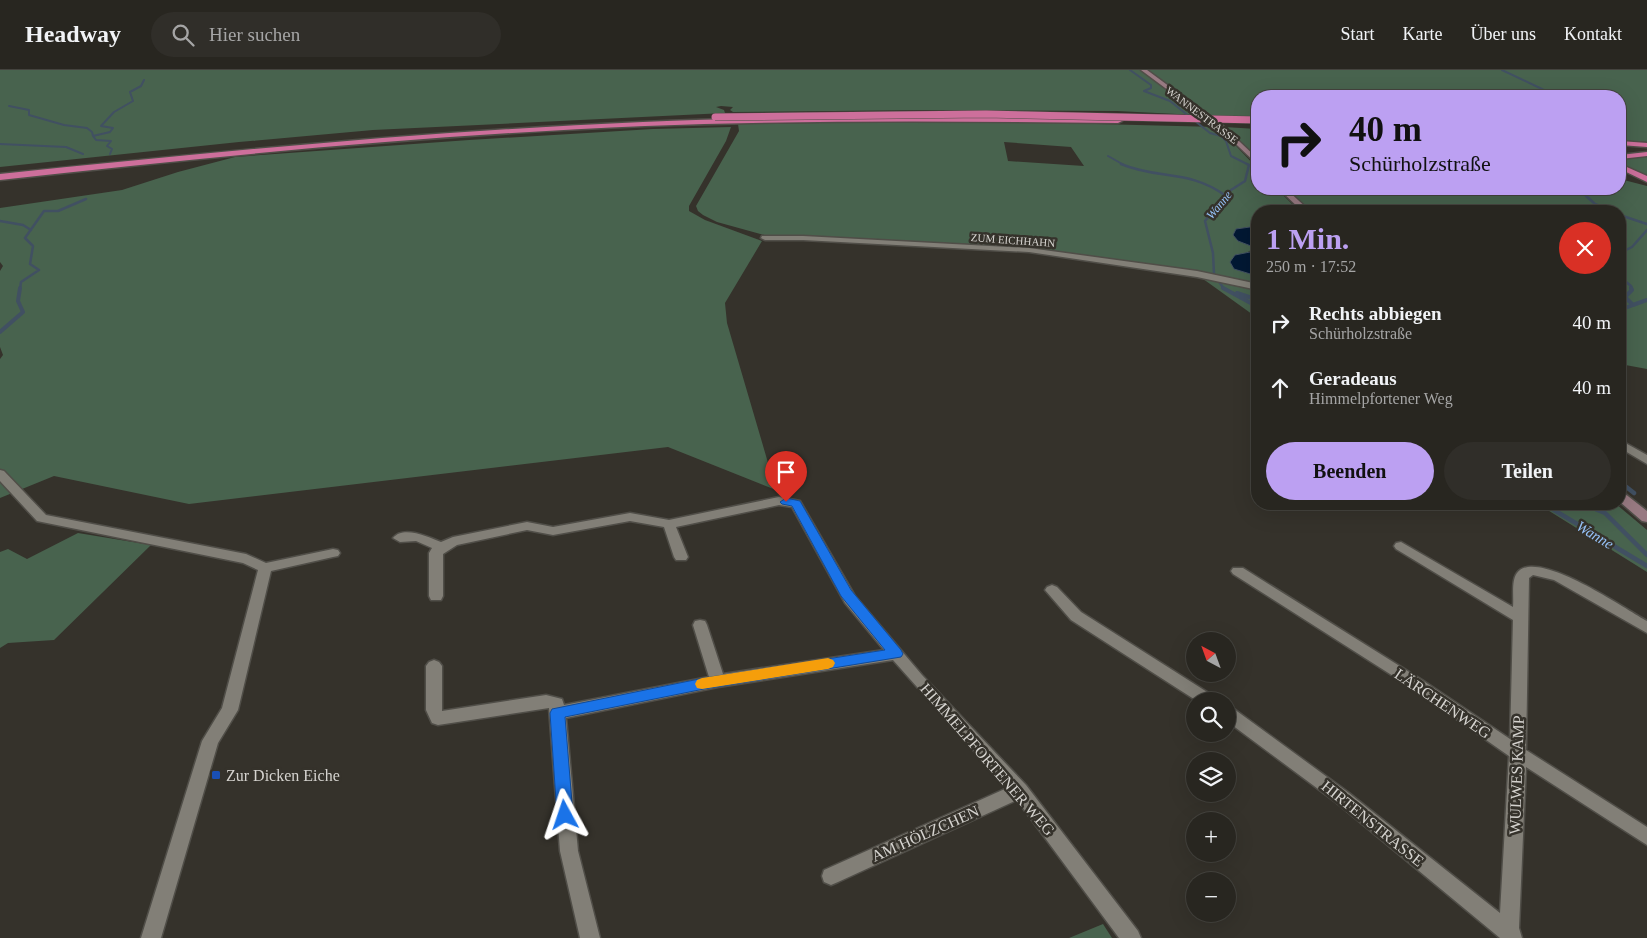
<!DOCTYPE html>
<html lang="de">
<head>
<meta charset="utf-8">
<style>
  :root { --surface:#282620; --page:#302e29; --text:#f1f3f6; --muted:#a5a5a5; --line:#44433e; --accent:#bca0f2 }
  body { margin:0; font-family:Georgia,serif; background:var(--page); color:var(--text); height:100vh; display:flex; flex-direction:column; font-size:19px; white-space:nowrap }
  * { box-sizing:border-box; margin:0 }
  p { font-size:16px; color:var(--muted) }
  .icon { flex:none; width:28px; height:28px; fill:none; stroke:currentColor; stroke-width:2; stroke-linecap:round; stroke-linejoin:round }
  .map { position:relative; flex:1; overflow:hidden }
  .side { position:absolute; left:1251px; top:135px; width:375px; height:305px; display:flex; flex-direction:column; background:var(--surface); border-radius:20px; box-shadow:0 5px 20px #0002,0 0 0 1px var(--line) }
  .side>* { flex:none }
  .guide { position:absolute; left:1251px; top:20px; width:375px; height:105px; border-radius:20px; box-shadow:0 5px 20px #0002,0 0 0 1px var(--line); background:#bca0f2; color:#111; overflow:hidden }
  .needle { width:32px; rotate:319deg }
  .controls { position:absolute; left:1186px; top:562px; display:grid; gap:10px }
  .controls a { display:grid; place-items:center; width:50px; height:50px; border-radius:50%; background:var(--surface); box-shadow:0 5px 20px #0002,0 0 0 1px var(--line); font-size:25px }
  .pin { position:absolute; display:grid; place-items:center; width:42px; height:42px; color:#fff; margin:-51px -21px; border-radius:50% 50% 50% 0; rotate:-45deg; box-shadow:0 0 5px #0007 }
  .pin .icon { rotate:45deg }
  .me { position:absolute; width:55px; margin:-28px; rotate:355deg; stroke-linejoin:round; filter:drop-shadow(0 0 4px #0008) }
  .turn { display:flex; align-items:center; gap:18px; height:105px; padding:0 15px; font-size:22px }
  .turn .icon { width:65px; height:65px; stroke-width:2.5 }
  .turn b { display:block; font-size:35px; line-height:42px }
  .round { display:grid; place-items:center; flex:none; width:52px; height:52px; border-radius:26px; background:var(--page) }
  .headline { display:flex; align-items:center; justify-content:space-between; height:85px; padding:0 15px }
  h1 { font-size:30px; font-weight:700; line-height:38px; color:var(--accent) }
  .cta { display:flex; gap:10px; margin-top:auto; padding:10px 15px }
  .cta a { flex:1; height:58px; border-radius:30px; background:var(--accent); color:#111; font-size:20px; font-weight:700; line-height:58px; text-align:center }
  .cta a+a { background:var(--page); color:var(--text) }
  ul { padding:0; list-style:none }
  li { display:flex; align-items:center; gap:15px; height:65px; padding:0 15px }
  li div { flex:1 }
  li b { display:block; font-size:19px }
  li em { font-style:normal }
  header { display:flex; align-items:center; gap:30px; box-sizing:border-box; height:70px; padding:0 25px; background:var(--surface); border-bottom:1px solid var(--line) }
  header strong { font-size:24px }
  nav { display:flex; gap:28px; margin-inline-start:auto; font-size:18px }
  .search { width:350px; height:45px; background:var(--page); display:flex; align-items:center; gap:12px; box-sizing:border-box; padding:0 18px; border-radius:28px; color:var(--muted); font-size:19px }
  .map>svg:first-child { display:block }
  .green { fill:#48634e; fill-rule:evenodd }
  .water { fill:#021833; stroke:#415062 }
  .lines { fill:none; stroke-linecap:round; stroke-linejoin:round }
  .stream-far3 { stroke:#415062; stroke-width:2 }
  .stream-far2 { stroke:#415062; stroke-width:2.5 }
  .stream-far1 { stroke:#415062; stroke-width:4 }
  .stream { stroke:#415062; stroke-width:4.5 }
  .street-casing { stroke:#504e48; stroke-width:3 }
  .secondary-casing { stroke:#504e48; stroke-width:3 }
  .highway-casing { stroke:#504e48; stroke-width:3 }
  .street { fill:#827f77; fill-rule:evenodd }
  .secondary { fill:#987a82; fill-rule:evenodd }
  .highway { fill:#cd6f9b; fill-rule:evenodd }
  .highway-bridge-casing { stroke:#504e48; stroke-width:8; stroke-linecap:butt }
  .highway-bridge { stroke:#cd6f9b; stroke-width:7 }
  .route { fill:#1a73e8; stroke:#114b97 }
  .slow { fill:#f59e0b }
  .transit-dot { fill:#1a4fb4; stroke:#35322b; stroke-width:2 }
  .labels { text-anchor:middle; stroke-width:5; stroke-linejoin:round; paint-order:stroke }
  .far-street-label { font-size:11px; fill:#d5d3cf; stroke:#35322b }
  .far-water-label { font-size:12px; font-style:italic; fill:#97c3fa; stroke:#35322b }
  .water-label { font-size:15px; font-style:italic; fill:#97c3fa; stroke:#35322b }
  .near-street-label { font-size:16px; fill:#d5d3cf; stroke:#35322b }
  .near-poi-label { font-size:16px; fill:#d5d3cf; stroke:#35322b; text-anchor:start }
</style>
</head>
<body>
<header>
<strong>Headway</strong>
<div class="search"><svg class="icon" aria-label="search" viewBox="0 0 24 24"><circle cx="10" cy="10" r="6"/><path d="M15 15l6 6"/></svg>Hier suchen</div>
<nav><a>Start</a><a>Karte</a><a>Über uns</a><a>Kontakt</a></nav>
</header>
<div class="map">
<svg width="1647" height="868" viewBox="0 0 1647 868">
  <rect width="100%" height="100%" fill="#35322b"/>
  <!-- green -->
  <path class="green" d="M 0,0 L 1647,0 L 1647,72 L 1620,70 L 1620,26 L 1258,26 L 1257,48 L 1117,41 L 926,40 L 733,42 L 730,40 L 733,37 L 721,36 L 716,37 L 724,40 L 725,43 L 373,60 L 239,72 L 0,97 Z
    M 980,51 L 1218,57 L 1257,98 L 1258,119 L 1277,119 L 1299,141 L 1258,141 L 1257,156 L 1236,159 L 1234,165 L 1251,176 L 1253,179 L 1230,192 L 1235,199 L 1257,206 L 1257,216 L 1029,179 L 768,166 L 717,152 L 703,145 L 698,141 L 696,136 L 739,61 L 738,54 ZM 1004,72 L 1071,77 L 1084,96 L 1008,91 Z
    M 731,57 L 726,71 L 689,136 L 689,141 L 705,150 L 762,171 L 725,233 L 727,253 L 776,420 L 668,377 L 189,434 L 54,406 L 0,428 L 0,289 L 3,285 L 0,277 L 0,201 L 3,196 L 0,192 L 0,138 L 122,120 L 178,102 L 235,87 L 469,70 L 653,59 Z
    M 1224,57 L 1257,59 L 1257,87 Z
    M 1647,85 L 1647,108 L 1630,101 L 1622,95 L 1622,90 L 1630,86 Z
    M 1620,109 L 1647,116 L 1647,299 L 1620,294 L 1620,141 L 1310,141 L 1286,119 L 1620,119 Z
    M 1199,206 L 1257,218 L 1257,248 L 1256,247 Z
    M 1538,434 L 1616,434 L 1647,460 L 1647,502 Z
    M 78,463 L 151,475 L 54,570 L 8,573 L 0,578 L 0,482 L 8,479 L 27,489 Z
    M 1103,854 L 1112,868 L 1068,868 L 1069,868 Z"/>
  <!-- water -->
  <path class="water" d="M 1257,156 L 1258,156 L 1257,206 L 1234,199 L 1230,192 L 1235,185 L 1250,182 L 1253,179 L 1251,176 L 1238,171 L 1233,165 L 1236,159 Z"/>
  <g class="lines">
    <!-- stream-far3 -->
    <path class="stream-far3" d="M 1130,0 L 1151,15 L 1151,18 L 1144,21 L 1170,31 L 1210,63 L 1221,66 L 1226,71 L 1231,86 L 1249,95
      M 1502,0 L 1544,20 L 1541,26
      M 9,36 L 29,40 L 29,45 L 64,55 L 87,58 L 92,62 L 93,66
      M 0,74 L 66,77 L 83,84
      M 110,84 L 112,79 L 107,76 L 111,71 L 96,70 L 93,66 L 110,62 L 113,58 L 101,56 L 114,42 L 133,31 L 130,22 L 141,16 L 144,10
      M 1108,86 L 1124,95"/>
    <!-- stream-far2 -->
    <path class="stream-far2" d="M 1121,94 C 1159,110 1189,99 1226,126
      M 1584,124 L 1595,134 L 1612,141
      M 1620,145 L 1647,154
      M 0,151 L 23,155 L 31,160
      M 1620,183 L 1632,177 L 1647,160
      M 1620,207 L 1631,216 L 1632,219
      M 20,219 L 21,212 L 39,200 L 30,194 L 33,176 L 25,168 L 44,141 L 58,141 L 86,129
      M 1224,219 L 1214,204 L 1213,183 L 1205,151 L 1231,120 L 1245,111 L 1249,95 L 1247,94"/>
    <!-- stream-far1 -->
    <path class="stream-far1" d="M 1223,218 L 1258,237
      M 1237,223 L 1258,230
      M 1633,235 L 1647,230
      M 1620,247 L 1623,246 L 1625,238 L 1633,235 L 1625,227 L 1632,220 L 1631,218
      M 0,262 L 23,242 L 18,231 L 20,218"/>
    <!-- stream -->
    <path class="stream" d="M 1620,412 L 1634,423
      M 1544,434 L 1647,496
      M 1583,434 L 1605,443 L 1647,485"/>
    <defs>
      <path id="street" d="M 762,166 L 803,166 L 1029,178 L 1197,201 L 1258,214 L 1258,220 L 1197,207 L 1029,182 L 803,170 L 765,170 L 761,168 Z
        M 1620,370 L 1647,385 L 1647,394 L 1620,378 Z
        M 0,400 L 4,401 L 46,445 L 246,484 L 266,493 L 333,479 L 338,480 L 340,483 L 338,486 L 333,487 L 271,501 L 238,640 L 218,673 L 161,868 L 141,868 L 202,671 L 222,638 L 258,500 L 243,493 L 37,451 L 0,411 Z
        M 779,427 L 800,431 L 855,526 L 922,605 L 1026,715 L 1138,861 L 1141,868 L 1119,868 L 1017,730 L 838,812 L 831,815 L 824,812 L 822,806 L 824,800 L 1007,718 L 893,590 L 718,617 L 566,648 L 578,781 L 600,868 L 580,868 L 560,781 L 549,638 L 438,655 L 432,653 L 426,640 L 426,596 L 429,592 L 434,590 L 439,592 L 442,596 L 442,641 L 546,625 L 562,629 L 564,635 L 709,607 L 693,555 L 695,551 L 700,550 L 705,551 L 707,555 L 723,604 L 884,580 L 845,533 L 792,437 L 779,435 L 676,457 L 688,487 L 686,490 L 676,490 L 674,487 L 664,457 L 630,451 L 553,465 L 527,460 L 457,475 L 443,484 L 443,526 L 441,530 L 431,530 L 429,526 L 429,483 L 432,478 L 416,471 L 400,472 L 393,468 C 403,455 429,467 441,472 L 453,467 L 527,452 L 553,457 L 630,443 L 669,450 Z
        M 1401,472 L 1513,537 C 1514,527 1511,511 1517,503 C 1536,477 1625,539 1647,551 L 1647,563 L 1554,510 L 1533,505 L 1529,508 L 1526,680 L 1647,757 L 1647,775 L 1526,697 L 1519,858 L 1522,868 L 1500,868 L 1337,733 L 1228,652 L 1228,638 L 1234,639 L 1349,723 L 1500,843 L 1509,686 L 1412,618 L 1233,504 L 1231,501 L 1233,498 L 1243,498 L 1422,610 L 1510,669 L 1513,550 L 1396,479 L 1394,476 L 1396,473 Z
        M 1052,515 L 1057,517 L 1081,542 L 1215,627 L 1217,631 L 1197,631 L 1071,550 L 1045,520 L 1047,517 Z"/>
      <path id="secondary" d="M 1141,0 L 1147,0 L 1223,56 L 1258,89 L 1258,95 L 1219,58 Z
        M 1279,119 L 1286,119 L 1310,141 L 1302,141 Z
        M 1620,422 L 1624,423 L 1647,441 L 1647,452 L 1642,451 L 1620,432 Z"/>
      <path id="highway" d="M 915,47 L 1118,49 L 1122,51 L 1118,53 C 960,51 803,50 645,56 C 429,65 215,86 0,110 L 0,104 C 214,82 428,61 643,52 C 734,48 825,47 915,47 Z
        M 1620,71 L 1647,73 L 1647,77 L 1620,75 Z
        M 1647,82 L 1647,86 L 1620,89 L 1620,85 Z
        M 1620,94 L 1647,106 L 1647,112 L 1620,99 Z"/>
    </defs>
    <!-- street casing -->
    <use href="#street" class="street-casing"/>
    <!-- secondary casing -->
    <use href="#secondary" class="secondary-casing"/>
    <!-- highway casing -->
    <use href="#highway" class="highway-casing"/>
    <!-- street -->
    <use href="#street" class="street"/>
    <!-- secondary -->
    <use href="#secondary" class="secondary"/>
    <!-- highway -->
    <use href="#highway" class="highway"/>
    <defs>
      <path id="highway-bridge" d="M 715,47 L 986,44 L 1258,50"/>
    </defs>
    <!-- highway-bridge casing -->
    <use href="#highway-bridge" class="highway-bridge-casing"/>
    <!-- highway-bridge -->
    <use href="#highway-bridge" class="highway-bridge"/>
  </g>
  <!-- route -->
  <path class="route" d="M 786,428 L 800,431 L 851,520 L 901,580 L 903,584 L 901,587 L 704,619 L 565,647 L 573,745 L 571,750 L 565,752 L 560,750 L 557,745 L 550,643 L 552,639 L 704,608 L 885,580 L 841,526 L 792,436 L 782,434 L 780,432 Z"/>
  <!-- slow -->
  <path class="slow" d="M 828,588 L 833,590 L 835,593 L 833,597 L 828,599 L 702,619 L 697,618 L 695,614 L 697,610 L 702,608 Z"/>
  <!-- markers -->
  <rect class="transit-dot" x="211" y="700" width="10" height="10" rx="2.5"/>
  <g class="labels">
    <!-- far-street labels -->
    <g class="far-street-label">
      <text transform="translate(1202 45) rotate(37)" y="4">WANNESTRASSE</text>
      <text transform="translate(1013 170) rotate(4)" y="4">ZUM EICHHAHN</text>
    </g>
    <!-- far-water labels -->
    <g class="far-water-label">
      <text transform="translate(1219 135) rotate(-50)" y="4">Wanne</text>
    </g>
    <!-- water labels -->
    <g class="water-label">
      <text transform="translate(1595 465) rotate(31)" y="5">Wanne</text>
    </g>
    <!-- near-street labels -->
    <g class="near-street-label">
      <text transform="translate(1443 633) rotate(34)" y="6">LÄRCHENWEG</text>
      <text transform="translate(988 689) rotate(49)" y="6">HIMMELPFORTENER WEG</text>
      <text transform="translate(1516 705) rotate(-88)" y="6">WULWES KAMP</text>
      <text transform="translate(1373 753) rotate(39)" y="6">HIRTENSTRASSE</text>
      <text transform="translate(925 763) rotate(-24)" y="6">AM HÖLZCHEN</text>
    </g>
    <!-- near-poi labels -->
    <g class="near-poi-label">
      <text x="226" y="711">Zur Dicken Eiche</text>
    </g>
  </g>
</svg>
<div class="controls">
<a><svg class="needle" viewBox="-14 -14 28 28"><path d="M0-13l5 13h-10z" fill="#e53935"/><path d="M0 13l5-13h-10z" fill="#a5a5a5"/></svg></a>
<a><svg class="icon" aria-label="search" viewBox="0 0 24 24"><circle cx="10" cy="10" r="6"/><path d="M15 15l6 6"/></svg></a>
<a><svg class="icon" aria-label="layers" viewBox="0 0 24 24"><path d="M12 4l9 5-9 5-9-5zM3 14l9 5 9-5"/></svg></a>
<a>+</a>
<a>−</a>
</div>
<div class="pin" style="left:786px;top:432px;background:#d93025"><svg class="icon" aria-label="arrive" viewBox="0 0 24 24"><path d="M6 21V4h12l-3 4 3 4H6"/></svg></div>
<svg class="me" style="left:565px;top:745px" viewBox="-20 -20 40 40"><path d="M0-17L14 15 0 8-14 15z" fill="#1a73e8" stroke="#fff" stroke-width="4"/></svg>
<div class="guide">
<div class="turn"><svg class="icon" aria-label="right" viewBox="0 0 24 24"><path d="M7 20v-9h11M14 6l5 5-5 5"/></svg><div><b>40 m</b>Schürholzstraße</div></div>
</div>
<section class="side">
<div class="headline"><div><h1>1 Min.</h1><p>250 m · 17:52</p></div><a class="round" style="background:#d93025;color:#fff"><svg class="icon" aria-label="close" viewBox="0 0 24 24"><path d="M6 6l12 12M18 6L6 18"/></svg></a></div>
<ul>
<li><svg class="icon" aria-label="right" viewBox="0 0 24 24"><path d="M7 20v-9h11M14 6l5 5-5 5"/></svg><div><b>Rechts abbiegen</b><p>Schürholzstraße</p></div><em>40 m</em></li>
<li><svg class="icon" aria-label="ahead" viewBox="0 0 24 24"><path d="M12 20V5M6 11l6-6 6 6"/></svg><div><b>Geradeaus</b><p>Himmelpfortener Weg</p></div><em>40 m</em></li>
</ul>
<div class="cta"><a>Beenden</a><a>Teilen</a></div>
</section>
</div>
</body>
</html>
